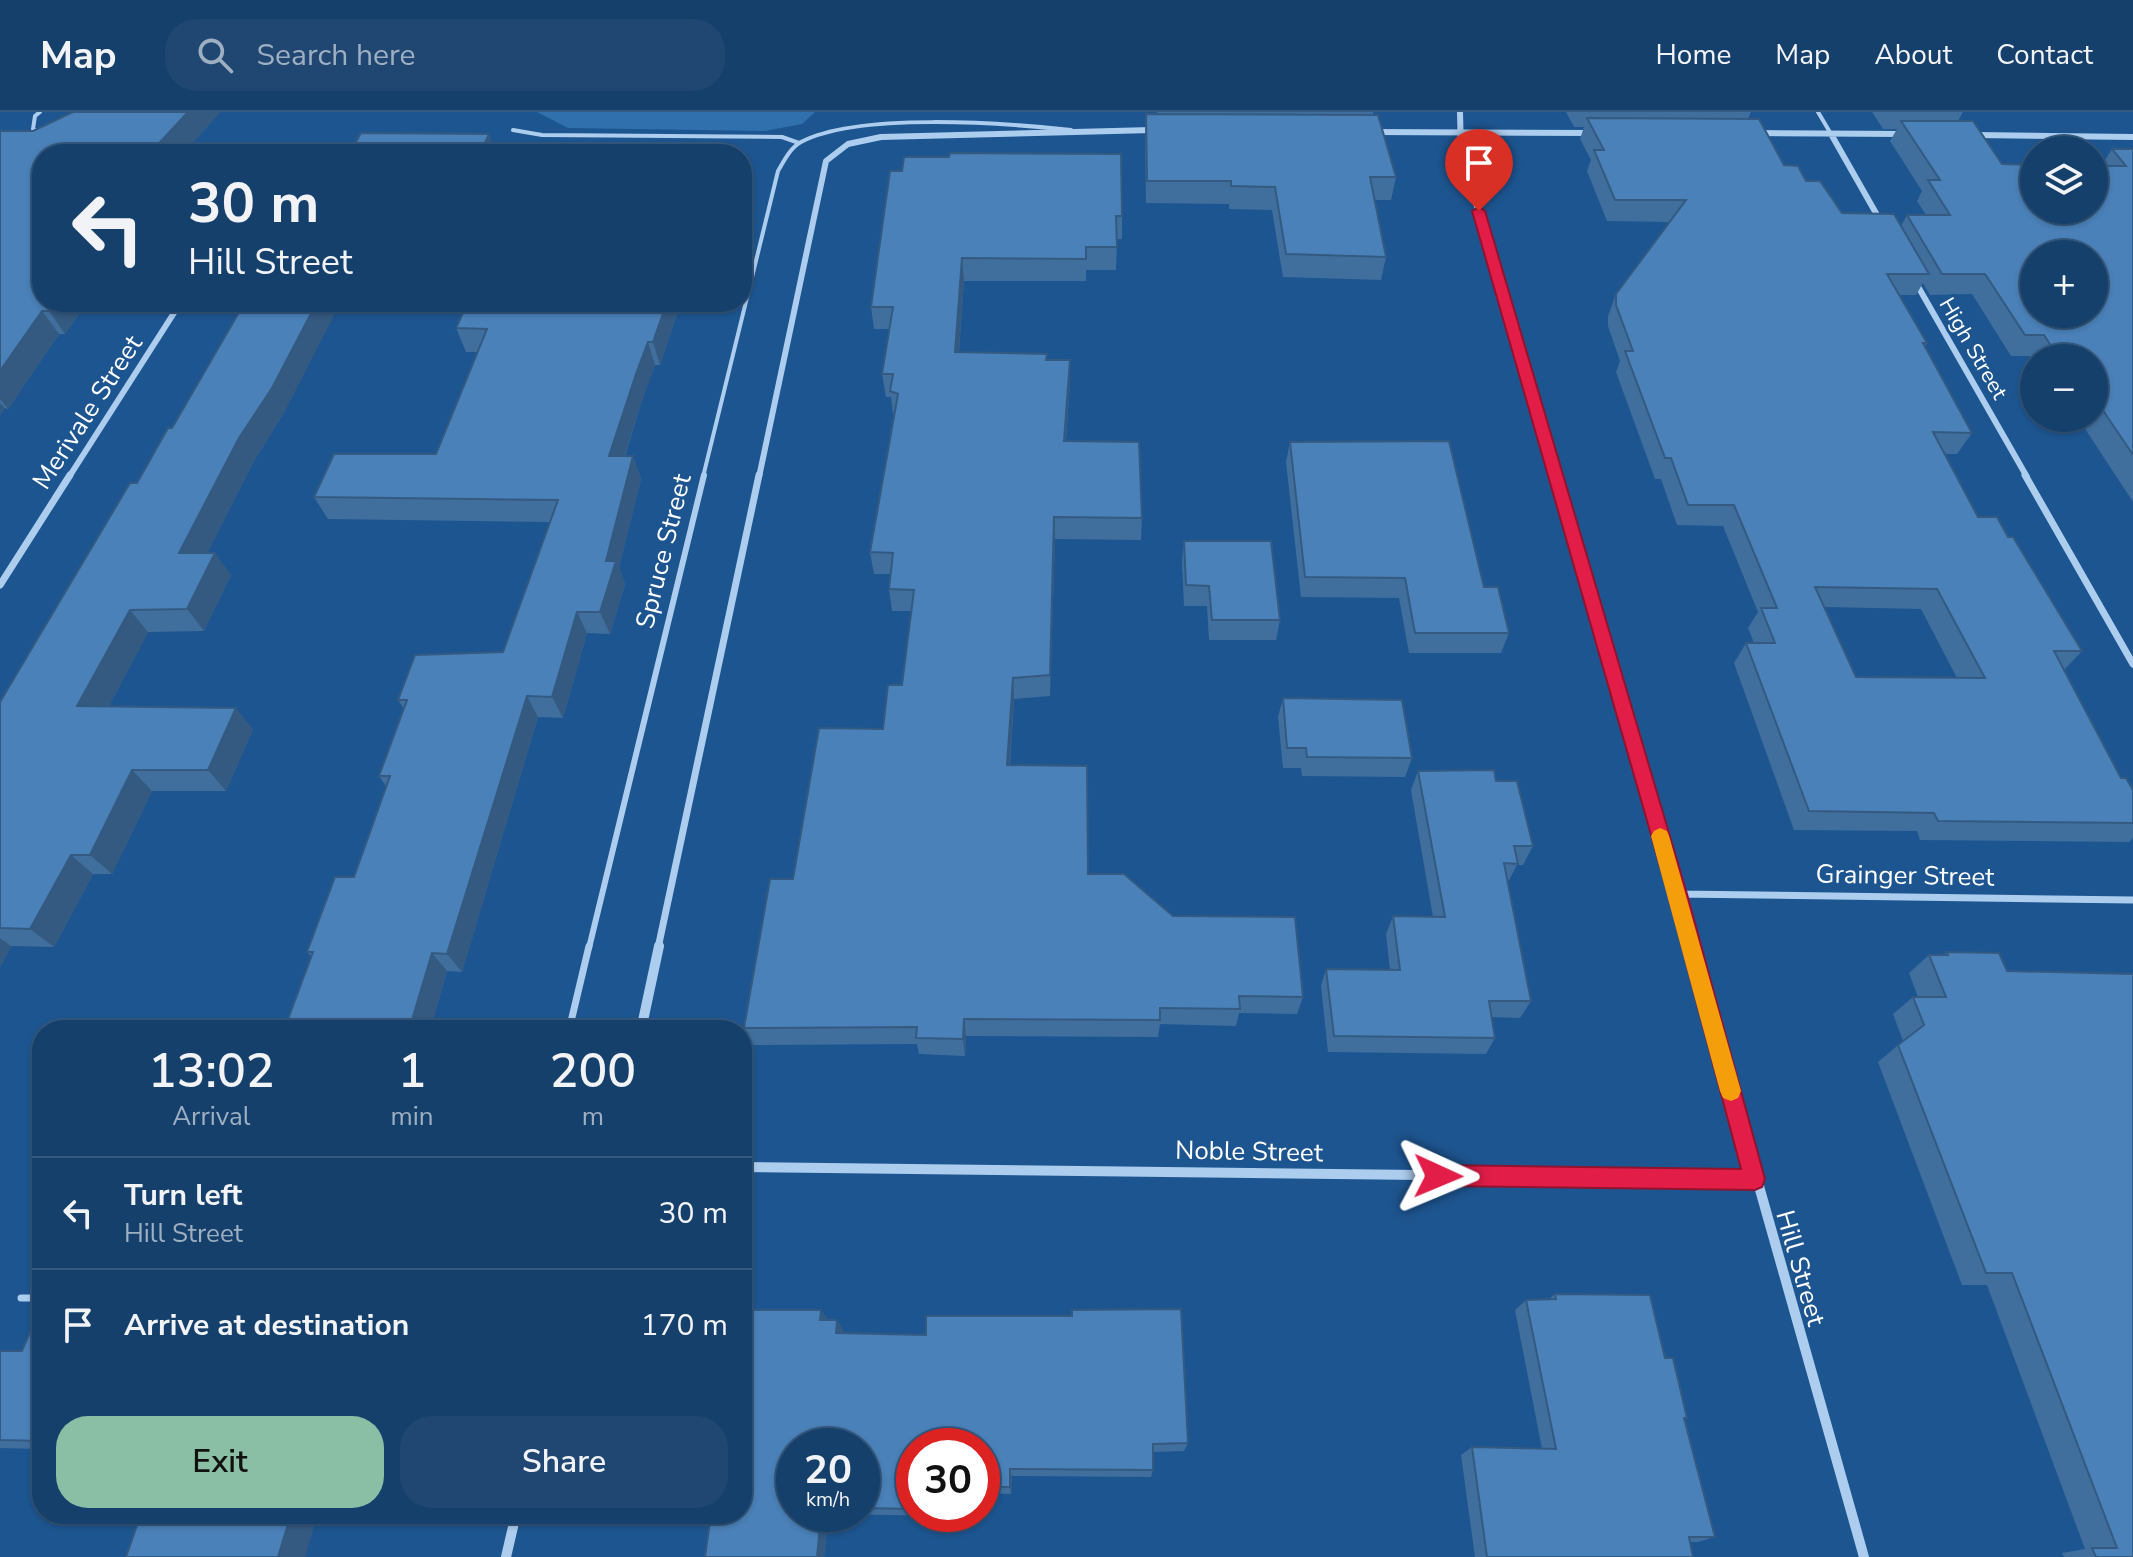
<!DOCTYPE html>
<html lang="en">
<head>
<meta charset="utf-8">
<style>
  :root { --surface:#16406c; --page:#1f4772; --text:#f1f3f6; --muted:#9eafc2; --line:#35597f; --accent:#8abfa5 }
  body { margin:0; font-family:"Nunito Sans",sans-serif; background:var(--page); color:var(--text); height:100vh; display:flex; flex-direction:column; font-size:30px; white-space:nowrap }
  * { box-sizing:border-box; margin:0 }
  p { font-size:26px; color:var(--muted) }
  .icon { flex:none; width:44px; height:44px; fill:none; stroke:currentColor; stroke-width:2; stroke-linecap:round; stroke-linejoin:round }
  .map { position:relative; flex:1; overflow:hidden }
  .sheet { position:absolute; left:32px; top:908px; width:720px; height:504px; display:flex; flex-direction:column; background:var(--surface); border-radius:32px; box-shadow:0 2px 6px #0004,0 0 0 2px var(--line) }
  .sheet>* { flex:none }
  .guide { position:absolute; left:32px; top:32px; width:720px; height:168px; border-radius:32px; box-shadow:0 2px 6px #0004,0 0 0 2px var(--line); background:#16406c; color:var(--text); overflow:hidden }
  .tools { position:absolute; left:2020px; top:24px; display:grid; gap:16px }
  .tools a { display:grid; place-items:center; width:88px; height:88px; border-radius:50%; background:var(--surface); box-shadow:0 2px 6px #0004,0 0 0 2px var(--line); font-size:40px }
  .speed { position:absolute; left:776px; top:1316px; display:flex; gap:16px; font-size:40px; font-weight:700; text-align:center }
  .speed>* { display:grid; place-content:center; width:104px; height:104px; border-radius:50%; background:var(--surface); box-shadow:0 2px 6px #0004,0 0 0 2px var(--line); line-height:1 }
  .speed small { font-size:20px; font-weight:400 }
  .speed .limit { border:12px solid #d22; background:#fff; color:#111 }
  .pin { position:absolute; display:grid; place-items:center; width:68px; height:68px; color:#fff; margin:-82px -34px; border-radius:50% 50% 50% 0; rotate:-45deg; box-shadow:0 0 8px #0007 }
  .pin .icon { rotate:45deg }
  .me { position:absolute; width:88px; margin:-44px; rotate:91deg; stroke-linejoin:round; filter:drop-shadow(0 0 6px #0008) }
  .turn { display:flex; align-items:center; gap:28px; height:168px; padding:0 24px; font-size:36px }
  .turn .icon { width:104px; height:104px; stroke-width:2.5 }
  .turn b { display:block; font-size:56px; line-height:68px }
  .eta { display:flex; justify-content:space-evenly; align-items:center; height:136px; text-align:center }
  .eta b { font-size:48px; font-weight:600; line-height:56px }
  .primary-button { display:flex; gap:16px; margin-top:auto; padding:16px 24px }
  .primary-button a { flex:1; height:92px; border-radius:32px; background:var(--accent); color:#111; font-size:32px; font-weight:600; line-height:92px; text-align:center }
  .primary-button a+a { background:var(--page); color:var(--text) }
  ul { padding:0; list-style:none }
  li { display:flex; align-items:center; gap:24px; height:112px; padding:0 24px; border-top:2px solid var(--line) }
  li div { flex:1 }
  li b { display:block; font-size:30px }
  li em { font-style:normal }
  header { display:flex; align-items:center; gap:48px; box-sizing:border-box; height:112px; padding:0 40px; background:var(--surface); border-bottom:2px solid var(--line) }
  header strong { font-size:38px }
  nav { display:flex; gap:44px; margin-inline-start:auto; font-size:28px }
  .search { width:560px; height:72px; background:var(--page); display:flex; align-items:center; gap:20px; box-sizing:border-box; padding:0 28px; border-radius:32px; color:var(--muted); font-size:30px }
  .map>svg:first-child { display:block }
  .green { fill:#3070ad }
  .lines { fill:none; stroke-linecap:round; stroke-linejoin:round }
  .service-far2 { stroke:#accdee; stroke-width:4 }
  .service-far1 { stroke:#accdee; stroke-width:6 }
  .service { stroke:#accdee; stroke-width:7 }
  .minor-far2 { stroke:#accdee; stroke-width:6 }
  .minor-far1 { stroke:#accdee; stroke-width:7 }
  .minor { stroke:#accdee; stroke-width:10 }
  .wall { fill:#406f9e; fill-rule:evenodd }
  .shaded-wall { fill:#345a81 }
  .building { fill:#4a81b8; stroke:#345a81; stroke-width:2; fill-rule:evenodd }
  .route { fill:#e11d48; stroke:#92132f; stroke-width:2 }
  .slow { fill:#f59e0b }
  .labels { text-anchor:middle; stroke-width:6; stroke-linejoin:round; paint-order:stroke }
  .far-street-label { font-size:22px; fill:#fff; stroke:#1d5590 }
  .street-label { font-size:26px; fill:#fff; stroke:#1d5590 }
</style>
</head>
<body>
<header>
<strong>Map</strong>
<div class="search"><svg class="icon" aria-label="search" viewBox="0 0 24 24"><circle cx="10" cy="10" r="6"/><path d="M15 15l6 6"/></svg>Search here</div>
<nav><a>Home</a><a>Map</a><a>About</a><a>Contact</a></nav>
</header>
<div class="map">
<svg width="2133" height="1445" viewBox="0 0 2133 1445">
  <rect width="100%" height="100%" fill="#1d5590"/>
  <!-- green -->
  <path class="green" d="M 537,0 L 815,0 L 802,12 L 765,19 L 568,16 Z"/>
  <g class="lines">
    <!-- service-far2 -->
    <path class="service-far2" d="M 40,0 L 35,4 L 33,17 L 41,22
      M 1818,0 L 1831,22
      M 513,18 L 542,23 L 782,25 L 799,31
      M 703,365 L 778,59 C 784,49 790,36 801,30 C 858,0 1005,11 1071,18"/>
    <!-- service-far1 -->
    <path class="service-far1" d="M 589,836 L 704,363"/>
    <!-- service -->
    <path class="service" d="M 569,918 L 589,834
      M 21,1186 L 42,1186"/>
    <!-- minor-far2 -->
    <path class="minor-far2" d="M 1460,0 L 1461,40 L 1556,365
      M 1374,20 L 1592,21
      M 1758,21 L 1904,22
      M 1831,22 L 1881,110
      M 1974,23 L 2133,25
      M 1916,171 L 2027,365
      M 69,365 L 181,190
      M 759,365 L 826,49 L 848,32 L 881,25 L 1152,18"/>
    <!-- minor-far1 -->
    <path class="minor-far1" d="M 1555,363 L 1692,836
      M 2025,363 L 2133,552
      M 0,473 L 70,363
      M 1677,782 L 2133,788
      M 658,836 L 759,363"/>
    <!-- minor -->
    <path class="minor" d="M 1691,834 L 1864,1445
      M 641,918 L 659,834
      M 742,1055 L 1755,1067
      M 506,1445 L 516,1402"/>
  </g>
  <!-- wall -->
  <path class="wall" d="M 73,0 L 220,0 L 183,42 L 42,42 L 42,190 L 88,190 L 65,222 L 59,222 L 8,297 L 5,296 L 0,303 L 0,19 L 33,19 Z
    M 1157,0 L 1373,0 L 1373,3 L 1396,65 L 1391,88 L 1375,88 L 1386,145 L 1381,168 L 1283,165 L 1272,98 L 1229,97 L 1229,92 L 1146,91 L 1145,24 L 1146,2 L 1157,2 Z
    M 1566,0 L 1751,0 L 1748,7 L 1784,53 L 1806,69 L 1842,101 L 1901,114 L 1907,103 L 1926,103 L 1917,89 L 1922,79 L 1890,29 L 1897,17 L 1883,17 L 1872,0 L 1963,0 L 1958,9 L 2002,52 L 2101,54 L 2112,37 L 2133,37 L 2133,390 L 2078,306 L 2094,306 L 2094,246 L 2034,246 L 2034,251 L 2029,244 L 2011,244 L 1972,182 L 1930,183 L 1923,171 L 1916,183 L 1899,183 L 1927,231 L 1925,235 L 1972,321 L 1957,342 L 1944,342 L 1978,405 L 2008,425 L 2082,539 L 2064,558 L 2121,666 L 2133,678 L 2133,726 L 2129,730 L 1920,728 L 1917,719 L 1794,718 L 1734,551 L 1746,531 L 1754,531 L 1748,516 L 1758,500 L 1723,414 L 1677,413 L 1661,367 L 1655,367 L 1616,260 L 1620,249 L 1608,214 L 1608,204 L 1616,182 L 1670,110 L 1607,109 L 1587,59 L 1591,48 L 1580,27 L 1584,15 L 1574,15 ZM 1825,495 L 1921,497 L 1957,566 L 1856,565 Z
    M 902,59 L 1122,104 L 1122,127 L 1117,127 L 1116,158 L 1086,158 L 1086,169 L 964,169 L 959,240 L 1047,248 L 1070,271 L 1066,329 L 1142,406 L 1141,428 L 1055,427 L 1050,584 L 1014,587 L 1010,653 L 1088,762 L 1173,804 L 1303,885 L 1297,902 L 1239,901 L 1236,914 L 1160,912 L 1158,925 L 966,924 L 965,944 L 919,942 L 917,932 L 751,933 L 744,916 L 793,767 L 883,617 L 902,573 L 911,499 L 892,499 L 889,477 L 890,462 L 874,462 L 870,440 L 894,302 L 893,301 L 891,285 L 886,285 L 882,262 L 890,217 L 874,217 L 871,195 Z
    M 468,190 L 681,190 L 660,253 L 655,253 L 644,282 L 625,344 L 633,344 L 641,367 L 619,455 L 625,472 L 610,522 L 587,521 L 563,606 L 538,605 L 462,860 L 447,859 L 430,918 L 284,918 L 311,844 L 307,840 L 354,765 L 386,674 L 379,664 L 404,597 L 398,588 L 503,540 L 550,410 L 328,407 L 314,385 L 436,342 L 478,240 L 466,240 L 456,216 Z
    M 285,299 L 254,349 L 207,441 L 231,463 L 204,519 L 148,520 L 109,594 L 253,617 L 226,679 L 152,679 L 112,762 L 93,762 L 54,835 L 11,834 L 0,855 L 0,590 L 137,371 Z
    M 1290,330 L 1484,475 L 1509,521 L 1501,541 L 1409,541 L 1399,486 L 1301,485 L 1286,350 Z
    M 1184,429 L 1280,508 L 1276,528 L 1209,528 L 1207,494 L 1184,494 L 1182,449 Z
    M 1283,586 L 1412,646 L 1405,665 L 1302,664 L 1301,656 L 1283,656 L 1278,605 Z
    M 1418,659 L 1496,669 L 1533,734 L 1523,753 L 1517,753 L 1508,770 L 1531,889 L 1520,906 L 1492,905 L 1495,926 L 1486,942 L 1328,940 L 1321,874 L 1326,857 L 1390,858 L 1386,822 L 1393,804 L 1433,805 L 1411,678 Z
    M 1946,840 L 1999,841 L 2133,1445 L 2064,1445 L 2062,1441 L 2085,1437 L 1987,1173 L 1962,1173 L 1878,950 L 1903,929 L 1893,902 L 1913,885 L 1918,885 L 1909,861 L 1929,843 L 1943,843 Z
    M 1555,1182 L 1665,1246 L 1687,1306 L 1685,1307 L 1715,1425 L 1698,1430 L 1690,1430 L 1693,1445 L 1475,1445 L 1461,1343 L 1472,1335 L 1542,1337 L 1515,1198 L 1526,1188 L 1549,1187 Z
    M 821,1198 L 827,1208 L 844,1219 L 843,1221 L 1188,1331 L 1184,1339 L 1153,1340 L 1153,1358 L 1151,1365 L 1012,1364 L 1011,1382 L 982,1381 L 982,1334 L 914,1334 L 914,1402 L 946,1402 L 946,1404 L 835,1402 L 833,1419 L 827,1419 L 824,1445 L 705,1445 ZM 862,1334 L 862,1402 L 794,1402 Z
    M 42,1202 L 42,1337 L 0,1336 L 0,1239 L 22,1239 Z"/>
  <!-- shaded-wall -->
  <path class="shaded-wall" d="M 188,0 L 220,0 L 183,42 L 149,42 Z
    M 489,22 L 496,42 L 483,35 Z
    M 962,146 L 964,169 L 957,263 L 955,240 Z
    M 56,190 L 88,190 L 65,222 L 49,199 Z
    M 317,190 L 341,190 L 285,299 L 254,349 L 196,464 L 179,441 L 239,326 Z
    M 667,190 L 681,190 L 660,253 L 653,230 Z
    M 42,199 L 59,222 L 8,297 L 0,287 L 0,259 Z
    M 648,230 L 655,253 L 644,282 L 617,367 L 609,344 L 637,259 Z
    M 1070,248 L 1070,271 L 1064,351 L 1064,329 Z
    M 0,291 L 5,296 L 0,303 Z
    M 633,344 L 641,367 L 619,455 L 625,472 L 610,522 L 600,500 L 606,449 Z
    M 1054,405 L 1055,427 L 1050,584 L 1050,563 Z
    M 215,441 L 231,463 L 204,519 L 187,497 Z
    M 130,498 L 148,520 L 98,615 L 77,594 Z
    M 577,500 L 587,521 L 563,606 L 552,585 Z
    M 1013,566 L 1014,587 L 1008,673 L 1007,653 Z
    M 527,584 L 538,605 L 462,860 L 447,842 Z
    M 236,596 L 253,617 L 226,679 L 208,658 Z
    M 132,658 L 152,679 L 112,762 L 90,743 Z
    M 71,743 L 93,762 L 54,835 L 30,817 Z
    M 0,826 L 11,834 L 0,855 Z
    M 432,841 L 447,859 L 430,918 L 409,918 Z
    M 964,907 L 966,924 L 965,944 L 963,927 Z
    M 821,1198 L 828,1209 L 820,1208 Z
    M 837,1208 L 844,1219 L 842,1232 L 836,1221 Z
    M 1010,1357 L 1012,1364 L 1011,1382 L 1010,1375 Z
    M 291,1402 L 318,1402 L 305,1445 L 278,1445 Z
    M 827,1402 L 835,1402 L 833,1419 L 826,1413 Z
    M 820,1413 L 827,1419 L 824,1445 L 817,1445 Z"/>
  <!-- building -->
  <path class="building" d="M 73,0 L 188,0 L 149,42 L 42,42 L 42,190 L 56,190 L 49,199 L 42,199 L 0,259 L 0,19 L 33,19 Z
    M 1146,2 L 1378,3 L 1396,65 L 1370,65 L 1386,145 L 1286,142 L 1275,75 L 1231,74 L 1231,69 L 1147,69 Z
    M 1587,6 L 1759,7 L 1784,53 L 1798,54 L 1806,69 L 1820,69 L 1842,101 L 1894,102 L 1929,162 L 1887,162 L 1927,231 L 1923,231 L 1972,321 L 1933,320 L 1978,405 L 1997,405 L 2008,425 L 2013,425 L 2082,539 L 2054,539 L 2121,666 L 2126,666 L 2133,678 L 2133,711 L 1938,709 L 1934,701 L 1809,699 L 1746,531 L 1775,531 L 1761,496 L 1777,496 L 1734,393 L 1688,393 L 1671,346 L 1665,346 L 1625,239 L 1633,239 L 1616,193 L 1616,182 L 1686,88 L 1615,88 L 1594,38 L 1604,38 ZM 1815,475 L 1937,477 L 1985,566 L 1856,565 Z
    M 1901,9 L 1973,9 L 2002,52 L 2034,53 L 2034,98 L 2094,98 L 2094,54 L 2126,54 L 2112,37 L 2133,37 L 2133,343 L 2094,285 L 2094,246 L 2059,246 L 2044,223 L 2025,223 L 1985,162 L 1942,162 L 1907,103 L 1950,103 L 1928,68 L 1940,68 ZM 2034,142 L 2094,142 L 2094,202 L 2034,202 Z
    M 361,21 L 489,22 L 483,35 L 735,35 L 733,42 L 339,42 L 343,35 L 353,35 Z
    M 950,41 L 1121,42 L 1122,104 L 1116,104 L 1117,135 L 1086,135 L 1086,147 L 962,146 L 955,240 L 1047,242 L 1046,248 L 1070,248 L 1064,329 L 1139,330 L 1142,406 L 1054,405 L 1050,563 L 1013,566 L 1007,653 L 1087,654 L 1088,762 L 1124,762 L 1173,804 L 1295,805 L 1303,885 L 1239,884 L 1240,897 L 1160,896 L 1160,908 L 964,907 L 963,927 L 916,926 L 917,915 L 744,916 L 770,767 L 793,767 L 819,616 L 883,617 L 888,573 L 902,573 L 914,478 L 889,477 L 893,441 L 870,440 L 898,282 L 890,279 L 893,262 L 882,262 L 893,195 L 871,195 L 890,59 L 902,59 L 904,45 L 949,45 Z
    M 245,190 L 317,190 L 272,276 L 239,326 L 179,441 L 215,441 L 187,497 L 130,498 L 77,594 L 236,596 L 208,658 L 132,658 L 90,743 L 71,743 L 30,817 L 0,816 L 0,590 L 130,371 L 137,371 L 168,316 L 172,316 Z
    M 468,190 L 667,190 L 653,230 L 648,230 L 637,259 L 609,344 L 633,344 L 606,449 L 616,449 L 600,500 L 577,500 L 552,585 L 527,584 L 447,842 L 432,841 L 409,918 L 284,918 L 313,840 L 307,840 L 335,765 L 354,765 L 390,664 L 379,664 L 407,588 L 398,588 L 415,543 L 503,540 L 558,388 L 314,385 L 334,342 L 436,342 L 487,217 L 456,216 Z
    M 1449,329 L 1484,475 L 1498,475 L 1509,521 L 1415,521 L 1405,466 L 1305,465 L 1290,330 Z
    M 1184,429 L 1271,429 L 1280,508 L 1212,508 L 1209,474 L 1186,473 Z
    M 1283,586 L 1402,588 L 1412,646 L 1307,645 L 1306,636 L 1287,636 Z
    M 1494,658 L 1496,669 L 1517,669 L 1533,734 L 1514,734 L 1518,752 L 1504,751 L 1531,889 L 1489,889 L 1495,926 L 1334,924 L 1326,857 L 1400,858 L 1393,804 L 1445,805 L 1418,659 Z
    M 1946,840 L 1999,841 L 2007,859 L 2133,862 L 2133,1445 L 2096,1445 L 2092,1436 L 2117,1436 L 2012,1161 L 1986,1161 L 1898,933 L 1924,913 L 1913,885 L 1946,885 L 1929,843 L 1948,843 Z
    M 1555,1182 L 1650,1183 L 1665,1246 L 1673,1246 L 1687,1306 L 1684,1306 L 1715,1425 L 1689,1425 L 1693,1445 L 1487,1445 L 1472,1335 L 1556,1337 L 1526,1188 L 1556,1187 Z
    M 1181,1197 L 1188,1331 L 1153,1332 L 1153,1358 L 1010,1357 L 1010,1375 L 982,1375 L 982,1334 L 914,1334 L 914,1397 L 862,1396 L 862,1334 L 794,1334 L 794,1402 L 827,1402 L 826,1413 L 820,1413 L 817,1445 L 705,1445 L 711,1402 L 742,1402 L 742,1198 L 821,1198 L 820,1208 L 837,1208 L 836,1221 L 926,1223 L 926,1204 L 1072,1204 L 1072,1198 Z
    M 38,1202 L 42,1202 L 42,1329 L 0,1328 L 0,1239 L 22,1239 Z
    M 141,1402 L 291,1402 L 278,1445 L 126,1445 Z"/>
  <!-- route -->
  <path class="route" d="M 1479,95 L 1485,99 L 1687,782 L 1765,1067 L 1762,1075 L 1755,1078 L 1438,1074 L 1431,1071 L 1428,1064 L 1431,1056 L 1438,1053 L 1741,1057 L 1668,782 L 1472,99 Z"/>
  <!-- slow -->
  <path class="slow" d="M 1660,716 L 1667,719 L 1669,724 L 1741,979 L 1738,986 L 1731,989 L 1723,986 L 1720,979 L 1651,724 L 1654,719 Z"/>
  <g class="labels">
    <!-- far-street labels -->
    <g class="far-street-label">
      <text transform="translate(1974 236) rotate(60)" y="8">High Street</text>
    </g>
    <!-- street labels -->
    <g class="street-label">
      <text transform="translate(87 300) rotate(-57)" y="9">Merivale Street</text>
      <text transform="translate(663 439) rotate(-76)" y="9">Spruce Street</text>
      <text transform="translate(1905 763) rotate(1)" y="9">Grainger Street</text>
      <text transform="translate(1249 1039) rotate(1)" y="9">Noble Street</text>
      <text transform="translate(1801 1156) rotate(74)" y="9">Hill Street</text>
    </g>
  </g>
</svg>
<div class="tools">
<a><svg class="icon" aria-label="layers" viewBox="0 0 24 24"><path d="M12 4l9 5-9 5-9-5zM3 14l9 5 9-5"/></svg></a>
<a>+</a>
<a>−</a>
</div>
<div class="speed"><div>20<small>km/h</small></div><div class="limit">30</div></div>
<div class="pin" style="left:1479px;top:99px;background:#d93025"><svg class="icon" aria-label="arrive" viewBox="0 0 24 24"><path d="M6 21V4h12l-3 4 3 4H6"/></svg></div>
<svg class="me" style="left:1438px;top:1064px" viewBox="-20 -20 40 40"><path d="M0-17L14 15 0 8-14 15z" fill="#e11d48" stroke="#fff" stroke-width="4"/></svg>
<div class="guide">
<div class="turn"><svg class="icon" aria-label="left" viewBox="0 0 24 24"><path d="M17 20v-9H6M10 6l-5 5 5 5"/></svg><div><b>30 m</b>Hill Street</div></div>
</div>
<section class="sheet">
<div class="eta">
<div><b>13:02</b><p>Arrival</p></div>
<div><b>1</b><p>min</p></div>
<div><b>200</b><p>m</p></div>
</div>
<ul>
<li><svg class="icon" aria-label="left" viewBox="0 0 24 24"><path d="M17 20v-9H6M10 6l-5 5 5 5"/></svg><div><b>Turn left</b><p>Hill Street</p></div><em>30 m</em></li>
<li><svg class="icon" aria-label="arrive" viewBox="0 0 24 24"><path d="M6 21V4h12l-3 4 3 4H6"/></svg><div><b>Arrive at destination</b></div><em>170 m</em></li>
</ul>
<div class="primary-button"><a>Exit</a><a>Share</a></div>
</section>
</div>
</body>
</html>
